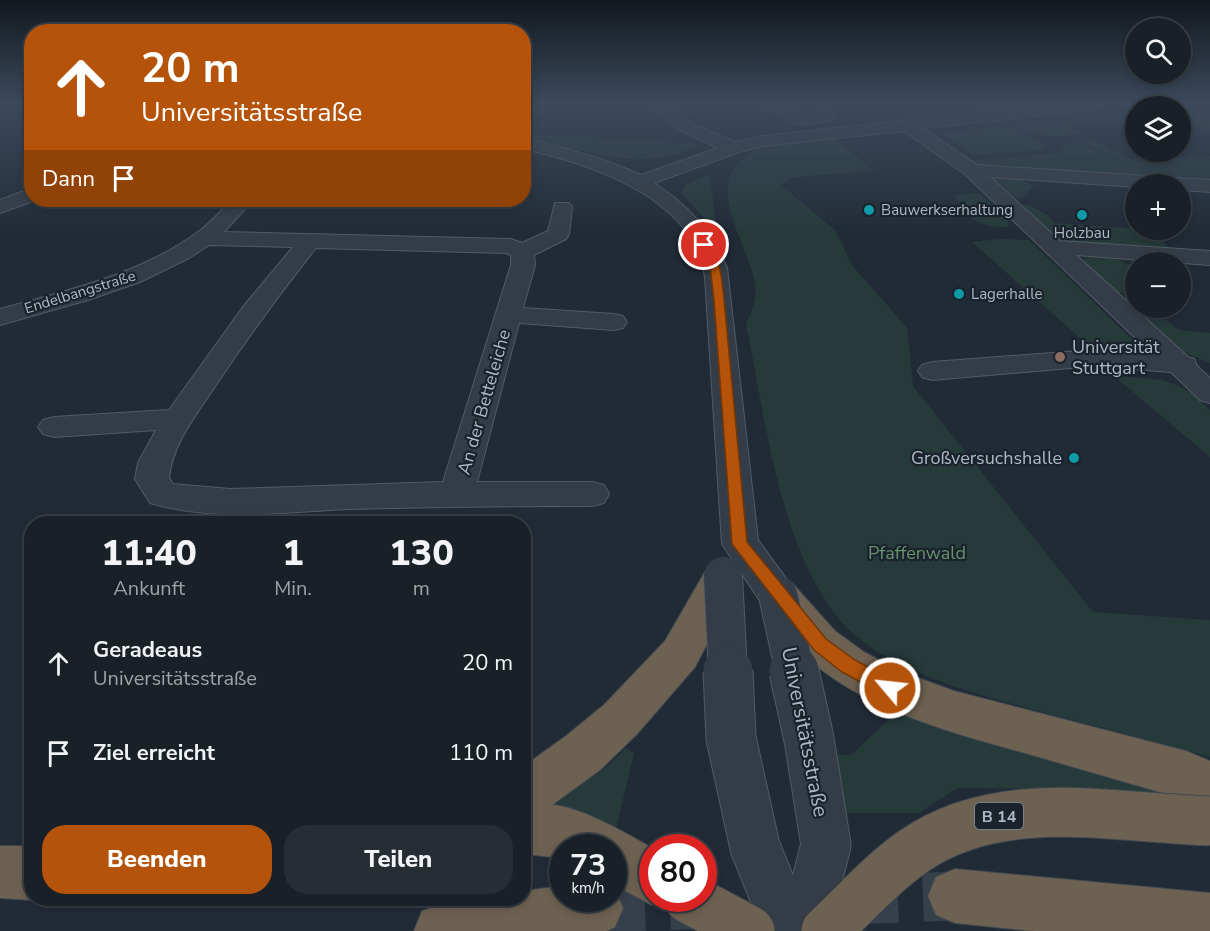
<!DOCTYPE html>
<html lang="de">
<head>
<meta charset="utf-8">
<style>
  :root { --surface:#192028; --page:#262d34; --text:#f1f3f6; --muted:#9fa3a8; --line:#373e45; --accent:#b45309 }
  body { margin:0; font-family:"Nunito Sans",sans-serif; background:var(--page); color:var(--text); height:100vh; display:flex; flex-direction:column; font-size:22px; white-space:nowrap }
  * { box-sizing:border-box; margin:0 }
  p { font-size:20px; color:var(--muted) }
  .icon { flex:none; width:33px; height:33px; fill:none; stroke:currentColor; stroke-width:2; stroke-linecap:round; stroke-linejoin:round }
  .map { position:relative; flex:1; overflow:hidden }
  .details { position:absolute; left:24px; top:516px; width:507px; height:390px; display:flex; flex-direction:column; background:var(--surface); border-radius:24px; box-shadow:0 3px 9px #0003,0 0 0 2px var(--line) }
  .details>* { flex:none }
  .guide { position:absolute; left:24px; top:24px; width:507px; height:183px; border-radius:24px; box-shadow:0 3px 9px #0003,0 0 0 2px var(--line); background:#b45309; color:#fff; overflow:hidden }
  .tools { position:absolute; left:1125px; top:18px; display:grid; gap:12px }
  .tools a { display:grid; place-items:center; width:66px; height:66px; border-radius:50%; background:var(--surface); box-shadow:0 3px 9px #0003,0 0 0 2px var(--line); font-size:30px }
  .speed { position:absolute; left:549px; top:834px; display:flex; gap:12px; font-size:30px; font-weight:700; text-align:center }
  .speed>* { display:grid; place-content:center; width:78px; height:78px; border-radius:50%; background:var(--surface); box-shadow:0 3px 9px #0003,0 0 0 2px var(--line); line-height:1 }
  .speed small { font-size:15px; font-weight:400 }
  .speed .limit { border:9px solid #d22; background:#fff; color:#111 }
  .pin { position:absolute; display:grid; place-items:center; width:51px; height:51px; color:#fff; margin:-26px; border:3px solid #fff; border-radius:50%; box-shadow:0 2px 6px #0007 }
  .me { position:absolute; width:66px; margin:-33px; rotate:298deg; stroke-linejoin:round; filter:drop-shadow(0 0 4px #0008) }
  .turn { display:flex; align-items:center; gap:21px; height:126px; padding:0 18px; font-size:27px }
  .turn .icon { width:78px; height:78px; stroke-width:2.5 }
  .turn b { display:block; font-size:42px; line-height:51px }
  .then { display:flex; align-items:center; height:57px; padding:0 18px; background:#0003; gap:12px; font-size:22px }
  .eta { display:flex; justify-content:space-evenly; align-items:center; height:102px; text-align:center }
  .eta b { font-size:36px; font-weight:800; line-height:42px }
  .button { display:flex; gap:12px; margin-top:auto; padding:12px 18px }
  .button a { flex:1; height:69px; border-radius:24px; background:var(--accent); color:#fff; font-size:24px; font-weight:800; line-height:69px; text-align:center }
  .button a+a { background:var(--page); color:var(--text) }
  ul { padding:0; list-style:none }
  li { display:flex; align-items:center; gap:18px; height:90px; padding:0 18px }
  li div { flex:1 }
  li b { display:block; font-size:22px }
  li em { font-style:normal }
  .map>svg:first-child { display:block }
  .green { fill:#263a3a }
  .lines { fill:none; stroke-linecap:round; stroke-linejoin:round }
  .highway-tunnel { stroke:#36404b; stroke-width:49; stroke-dasharray:49 25; stroke-linecap:butt }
  .minor-casing { stroke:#525b65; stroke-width:2 }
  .highway-casing { stroke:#3f4852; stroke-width:2 }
  .minor { fill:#343d47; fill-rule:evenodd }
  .highway { fill:#6d6151; fill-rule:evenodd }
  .minor-bridge-far1-casing { stroke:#525b65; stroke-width:40; stroke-linecap:butt }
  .minor-bridge-casing { stroke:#525b65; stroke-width:51; stroke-linecap:butt }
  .highway-bridge-casing { stroke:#3f4852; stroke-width:51; stroke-linecap:butt }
  .minor-bridge-far1 { stroke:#343d47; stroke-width:38 }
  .minor-bridge { stroke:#343d47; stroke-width:49 }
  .highway-bridge { stroke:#6d6151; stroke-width:49 }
  .route { fill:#b45309; stroke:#753606; stroke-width:1.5 }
  .culture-dot { fill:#0f9aa8; stroke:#1a222c; stroke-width:2 }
  .education-dot { fill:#8d6e63; stroke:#1a222c; stroke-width:2 }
  .labels { text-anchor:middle; stroke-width:4.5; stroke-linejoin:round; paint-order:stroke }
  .far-poi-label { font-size:15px; fill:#aeb8c4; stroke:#1a222c; text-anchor:start }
  .far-street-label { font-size:15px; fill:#aeb8c4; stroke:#1a222c }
  .shield { fill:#1a222c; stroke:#828b96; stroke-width:1.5 }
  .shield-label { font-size:16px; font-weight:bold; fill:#aeb8c4 }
  .poi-label { font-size:18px; fill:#aeb8c4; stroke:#1a222c; text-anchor:start }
  .street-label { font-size:18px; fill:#aeb8c4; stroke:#1a222c }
  .park-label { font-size:18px; fill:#67936f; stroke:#1a222c }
  .near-street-label { font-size:21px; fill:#aeb8c4; stroke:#1a222c }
</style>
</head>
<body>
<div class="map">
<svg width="1210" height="931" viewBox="0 0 1210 931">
  <rect width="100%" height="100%" fill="#212b36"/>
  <!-- green -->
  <path class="green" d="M 1187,106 L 1210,116 L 1210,133 L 1181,120 L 1181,107 Z
    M 1135,112 L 1135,123 L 1072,127 L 1082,134 C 1055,136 1041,139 1015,125 L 1065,123 L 1061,120 Z
    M 1008,127 L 1042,144 L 1046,150 L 972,155 L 942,133 Z
    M 524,134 L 703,144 C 637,176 590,149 524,138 Z
    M 834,138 L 874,171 L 804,176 L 793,178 L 781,185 L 836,231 L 852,265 L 907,328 L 913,386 L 1093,612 L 1210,620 L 1210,757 C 1160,743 1111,730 1061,717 C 989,697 877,674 831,609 C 777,531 765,416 746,324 C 751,312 758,297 755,284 C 747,238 697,181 757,149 C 778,137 811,140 834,138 Z
    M 1080,140 L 1093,140 L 1134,161 L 1210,156 L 1210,183 L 978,165 L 970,161 L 1066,152 L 1060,147 L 1075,141 L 1130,166 Z
    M 706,176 L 710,177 L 716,222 L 713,224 L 709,223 L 681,193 L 686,184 Z
    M 1002,177 L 1015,177 L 1033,186 L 1022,198 L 1010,199 L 991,179 Z
    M 979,193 L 1009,222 L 1008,227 C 975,226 972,221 954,195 Z
    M 1030,205 L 1049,216 L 1054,223 L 1155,230 L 1168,248 L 1166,251 L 1070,244 L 1055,239 L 1016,206 Z
    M 1000,239 L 1029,240 L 1137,344 L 1129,353 L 1109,354 L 1090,347 L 972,242 Z
    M 1091,256 L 1117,259 L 1135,267 L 1135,294 L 1116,293 L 1084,265 L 1084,259 Z
    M 1124,300 L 1135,301 L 1136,308 L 1151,308 L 1179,330 L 1210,333 L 1210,363 L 1183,352 Z
    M 1114,376 C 1161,380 1175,375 1210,410 L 1210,457 Z
    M 897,712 L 1168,785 L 1179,801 L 1085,789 L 957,788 L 919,813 L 843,813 L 830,755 L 851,755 Z
    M 626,748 L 634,753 L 616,829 L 559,811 L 554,805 L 558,800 L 608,766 Z"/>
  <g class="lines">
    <!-- highway-tunnel -->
    <path class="highway-tunnel" d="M 849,900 L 955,896
      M 596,908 L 711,904"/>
    <defs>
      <path id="minor" d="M 13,105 L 32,105 L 32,116 Z
        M 649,105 L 666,105 L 692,124 L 735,142 L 763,136 L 1049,105 L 1101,105 L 1094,110 L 923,128 L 977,165 L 1210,180 L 1210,192 L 1180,190 L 1180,184 L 1136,184 L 1136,187 L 990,177 L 1060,241 L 1210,251 L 1210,265 L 1076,255 L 1188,357 L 1194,359 L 1197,366 L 1210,378 L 1210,403 L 1200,400 L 1171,372 L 1093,366 L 932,380 L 922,377 L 918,371 L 922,365 L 932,362 L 1093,350 L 1152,354 L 965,174 L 904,131 L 763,146 L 739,152 L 654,183 C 686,203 714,233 727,268 L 758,540 L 798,595 L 792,607 L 778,611 L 764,607 L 722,544 L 705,277 C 694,197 590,164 524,149 L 524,139 C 565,147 603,158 641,175 L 718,148 L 680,130 Z
        M 763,105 L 782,105 L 800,115 L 829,111 L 837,116 L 829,121 L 797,125 Z
        M 32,188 L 32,200 L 36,200 L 0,213 L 0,200 Z
        M 232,200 L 253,200 L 224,232 L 511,239 L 522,243 L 548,231 L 555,203 L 569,203 L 572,207 L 569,234 L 566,239 L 534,255 L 535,265 L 523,308 L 614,314 L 623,316 L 627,322 L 623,328 L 614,330 L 519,323 L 477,482 L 592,482 L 604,485 L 609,494 L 604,503 L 592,506 C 511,506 430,507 350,509 C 283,512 215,522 150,503 L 135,479 L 138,463 L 156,430 L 54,437 L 43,434 L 38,427 L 43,420 L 54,417 L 169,410 L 243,307 L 293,247 L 209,245 L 189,258 L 140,282 L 88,300 L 0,325 L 0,309 C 68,290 141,274 198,232 C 211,223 221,210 232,200 ZM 316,248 L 506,253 L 511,255 L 511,265 L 443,482 L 230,489 L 173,484 L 169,478 C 172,444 198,412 216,385 C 248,337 281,292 316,248 Z"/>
      <path id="highway" d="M 723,560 L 737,565 L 742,576 L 695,667 L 637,734 L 600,770 L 552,805 C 579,806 628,834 652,848 L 652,898 L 667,898 L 652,905 L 614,885 L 614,848 L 562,848 L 562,858 L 524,854 L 524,766 L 566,736 L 605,704 L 665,641 L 709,565 Z
        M 778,579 L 792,583 L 835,631 L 864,652 L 902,672 L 954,691 L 1186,751 L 1210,761 L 1210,809 L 1184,799 C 1133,784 1083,770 1032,755 C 931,727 809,697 758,595 L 764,583 Z
        M 0,846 L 32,846 L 32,898 L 34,898 L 32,900 L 0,898 Z
        M 955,869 L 1210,893 L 1210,931 L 1034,931 L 955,923 L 936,915 L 928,896 L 936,877 Z
        M 562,886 L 562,898 L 614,898 L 615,889 L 623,908 L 615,927 L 607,931 L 414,931 L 422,911 C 455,898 488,898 524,898 L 524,891 Z"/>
    </defs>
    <!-- minor casing -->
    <use href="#minor" class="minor-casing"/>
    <!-- highway casing -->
    <use href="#highway" class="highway-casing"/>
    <!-- minor -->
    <use href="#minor" class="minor"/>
    <!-- highway -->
    <use href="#highway" class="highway"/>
    <defs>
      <path id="minor-bridge-far1" d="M 723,576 L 728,672
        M 778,595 L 795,672"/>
      <path id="minor-bridge" d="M 728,671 L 731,738 L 755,847 L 789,931
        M 794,671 L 809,739 L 826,845 L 804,931"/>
      <path id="highway-bridge" d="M 688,898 L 750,931
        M 826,931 C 855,904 882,873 914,851 C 1000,791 1113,818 1210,821"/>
    </defs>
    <!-- minor-bridge-far1 casing -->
    <use href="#minor-bridge-far1" class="minor-bridge-far1-casing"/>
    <!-- minor-bridge casing -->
    <use href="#minor-bridge" class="minor-bridge-casing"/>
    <!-- highway-bridge casing -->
    <use href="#highway-bridge" class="highway-bridge-casing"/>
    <!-- minor-bridge-far1 -->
    <use href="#minor-bridge-far1" class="minor-bridge-far1"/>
    <!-- minor-bridge -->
    <use href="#minor-bridge" class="minor-bridge"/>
    <!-- highway-bridge -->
    <use href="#highway-bridge" class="highway-bridge"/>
  </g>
  <!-- sky -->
  <linearGradient id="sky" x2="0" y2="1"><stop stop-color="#12181e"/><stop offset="0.44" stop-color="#3d4a5d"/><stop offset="1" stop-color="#3d4a5d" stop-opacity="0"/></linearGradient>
  <rect width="1210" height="236" fill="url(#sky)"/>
  <!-- route -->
  <path class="route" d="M 704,242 C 721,251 722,283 724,300 L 747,542 L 826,639 L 855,660 L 896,682 L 899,688 L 896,694 L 890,696 L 883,694 L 842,672 L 814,650 L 732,544 L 714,300 L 710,265 L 699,245 Z"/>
  <!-- markers -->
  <g class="culture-dot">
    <circle cx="869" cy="210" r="6"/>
    <circle cx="1082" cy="215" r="6"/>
    <circle cx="959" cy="294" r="6"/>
    <circle cx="1074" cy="458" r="6"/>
  </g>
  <circle class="education-dot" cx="1060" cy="357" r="6"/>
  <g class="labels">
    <!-- far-poi labels -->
    <g class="far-poi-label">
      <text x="881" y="215">Bauwerkserhaltung</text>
      <text x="1082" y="238" text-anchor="middle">Holzbau</text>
      <text x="971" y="299">Lagerhalle</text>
    </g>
    <!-- far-street labels -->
    <g class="far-street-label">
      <text transform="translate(80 292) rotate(-17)" y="5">Endelbangstraße</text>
    </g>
    <!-- shield labels -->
    <rect class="shield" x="975" y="803" width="48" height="26" rx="4.5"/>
    <g class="shield-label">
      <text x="999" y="822">B 14</text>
    </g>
    <!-- poi labels -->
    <g class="poi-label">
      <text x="1072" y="353">Universität<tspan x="1072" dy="21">Stuttgart</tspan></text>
      <text x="1062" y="464" text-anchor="end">Großversuchshalle</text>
    </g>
    <!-- street labels -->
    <g class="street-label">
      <text transform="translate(484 402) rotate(-74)" y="6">An der Betteleiche</text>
    </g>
    <!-- park labels -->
    <g class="park-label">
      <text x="917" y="559">Pfaffenwald</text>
    </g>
    <!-- near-street labels -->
    <g class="near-street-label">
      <text transform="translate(805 732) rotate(79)" y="7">Universitätsstraße</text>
    </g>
  </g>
</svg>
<div class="tools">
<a><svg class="icon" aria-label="search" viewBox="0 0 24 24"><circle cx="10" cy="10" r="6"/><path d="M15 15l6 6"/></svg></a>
<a><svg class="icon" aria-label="layers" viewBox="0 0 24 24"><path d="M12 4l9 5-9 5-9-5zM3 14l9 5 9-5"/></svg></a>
<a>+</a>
<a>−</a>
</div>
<div class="speed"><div>73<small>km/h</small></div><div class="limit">80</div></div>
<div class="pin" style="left:704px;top:245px;background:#d93025"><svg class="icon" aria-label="arrive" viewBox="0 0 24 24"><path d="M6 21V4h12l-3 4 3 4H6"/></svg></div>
<svg class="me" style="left:890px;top:688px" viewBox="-20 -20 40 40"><circle r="17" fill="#b45309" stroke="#fff" stroke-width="3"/><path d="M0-11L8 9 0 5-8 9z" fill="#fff"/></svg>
<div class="guide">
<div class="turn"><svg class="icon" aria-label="ahead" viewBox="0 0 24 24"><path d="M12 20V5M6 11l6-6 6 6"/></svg><div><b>20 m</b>Universitätsstraße</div></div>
<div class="then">Dann<svg class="icon" aria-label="arrive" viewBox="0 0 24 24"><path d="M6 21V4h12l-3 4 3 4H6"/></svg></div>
</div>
<section class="details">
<div class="eta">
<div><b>11:40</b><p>Ankunft</p></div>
<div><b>1</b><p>Min.</p></div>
<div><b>130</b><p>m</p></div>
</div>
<ul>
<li><svg class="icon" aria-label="ahead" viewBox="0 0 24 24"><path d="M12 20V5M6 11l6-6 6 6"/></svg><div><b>Geradeaus</b><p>Universitätsstraße</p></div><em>20 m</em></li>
<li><svg class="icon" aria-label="arrive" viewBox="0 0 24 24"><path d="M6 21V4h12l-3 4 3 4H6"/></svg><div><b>Ziel erreicht</b></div><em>110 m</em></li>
</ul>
<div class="button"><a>Beenden</a><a>Teilen</a></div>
</section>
</div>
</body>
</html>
